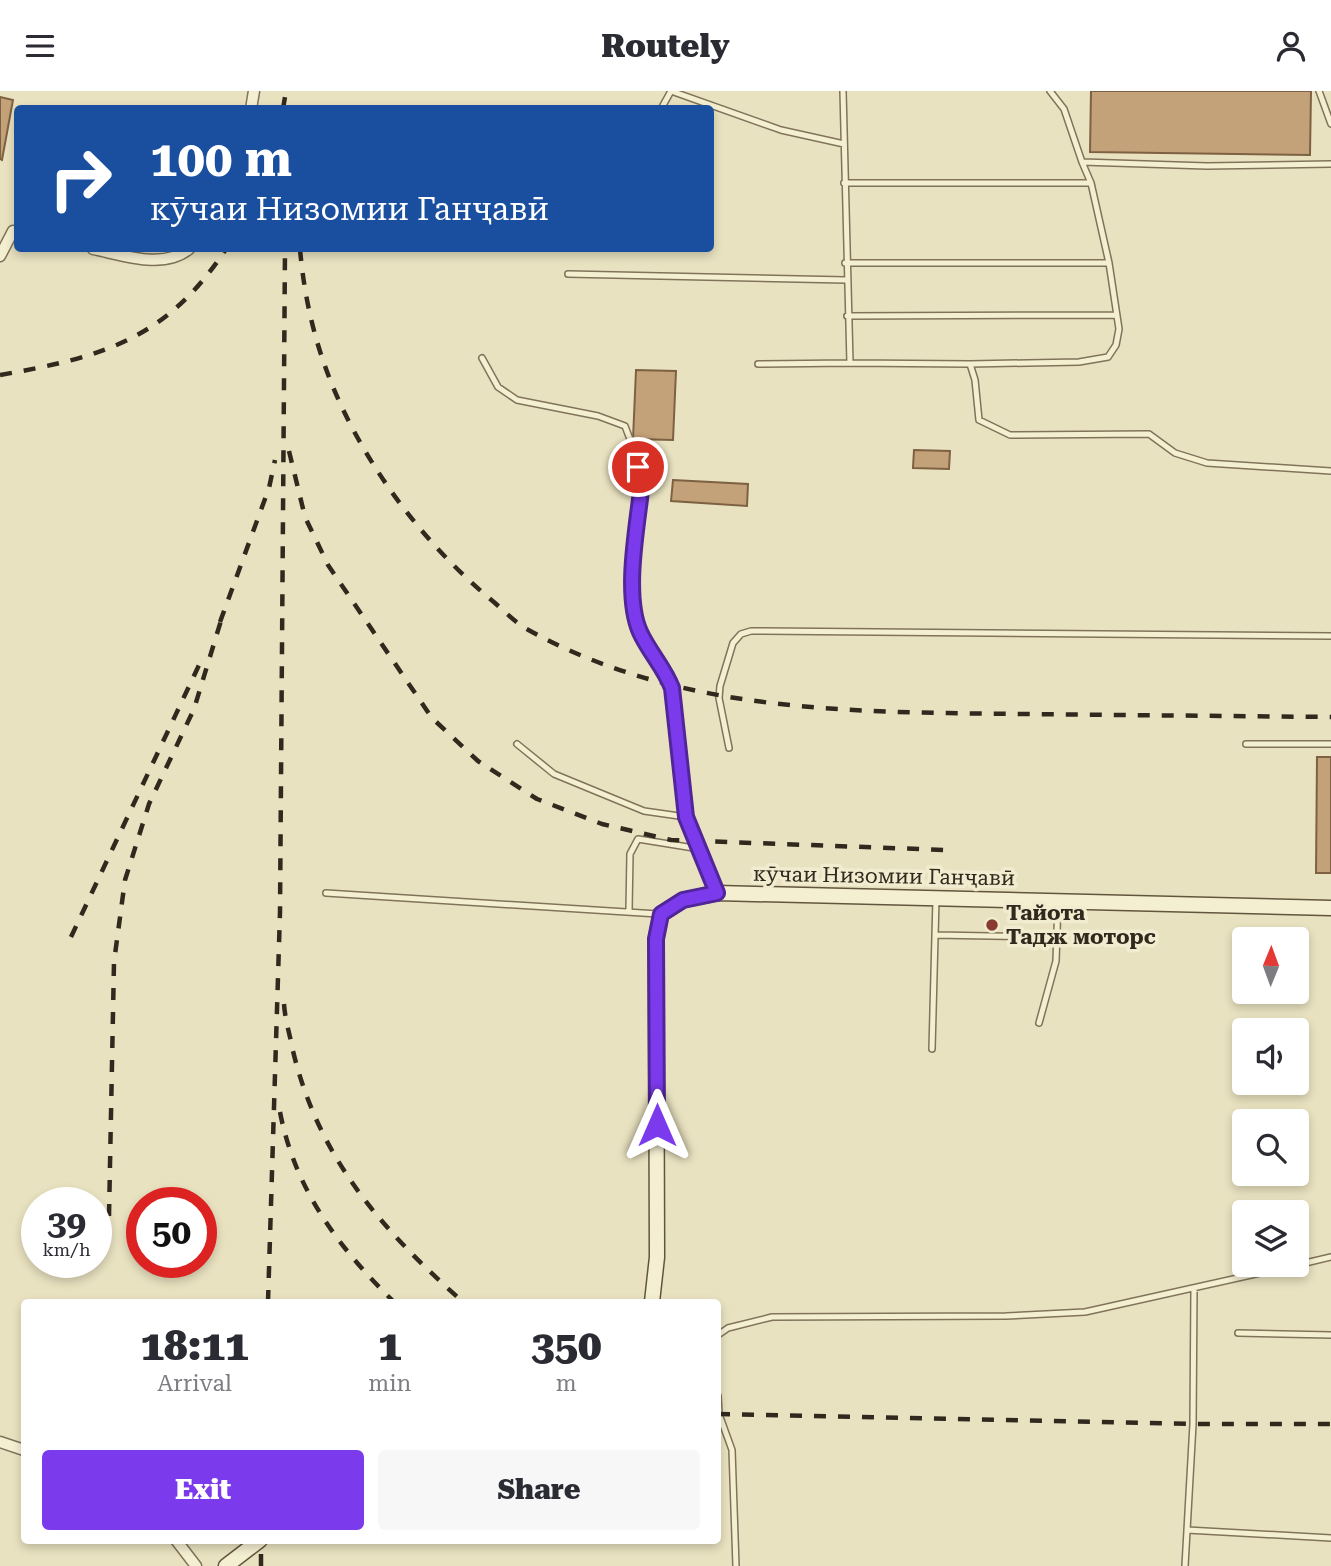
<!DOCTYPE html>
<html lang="en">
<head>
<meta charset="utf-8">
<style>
  :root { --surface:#fff; --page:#f7f7f7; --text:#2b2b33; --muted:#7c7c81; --accent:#7c3aed }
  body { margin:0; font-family:"Roboto Serif",serif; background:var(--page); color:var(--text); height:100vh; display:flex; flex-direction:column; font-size:26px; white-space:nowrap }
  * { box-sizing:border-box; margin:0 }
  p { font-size:23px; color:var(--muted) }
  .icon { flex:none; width:38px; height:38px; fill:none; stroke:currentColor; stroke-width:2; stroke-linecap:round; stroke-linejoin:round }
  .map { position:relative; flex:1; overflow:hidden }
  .drawer { position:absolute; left:21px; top:1208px; width:700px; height:245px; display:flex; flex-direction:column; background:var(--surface); border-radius:7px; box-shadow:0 4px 10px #0003 }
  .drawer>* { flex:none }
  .hud { position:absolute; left:14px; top:14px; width:700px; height:147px; border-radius:7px; box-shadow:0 4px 10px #0003; background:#1a4fa0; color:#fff; overflow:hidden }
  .needle { width:46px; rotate:1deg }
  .tools { position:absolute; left:1232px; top:836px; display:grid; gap:14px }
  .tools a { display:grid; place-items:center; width:77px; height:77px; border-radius:7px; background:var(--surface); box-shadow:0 4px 10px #0003; font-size:35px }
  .speed { position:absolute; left:21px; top:1096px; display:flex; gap:14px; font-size:35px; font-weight:700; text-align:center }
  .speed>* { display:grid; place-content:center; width:91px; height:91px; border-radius:50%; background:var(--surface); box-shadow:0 4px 10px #0003; line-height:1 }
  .speed small { font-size:18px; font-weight:400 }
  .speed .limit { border:10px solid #d22; background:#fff; color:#111 }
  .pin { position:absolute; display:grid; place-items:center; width:60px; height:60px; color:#fff; margin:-30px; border:4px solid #fff; border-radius:50%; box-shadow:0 2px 7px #0007 }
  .me { position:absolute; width:77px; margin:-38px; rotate:0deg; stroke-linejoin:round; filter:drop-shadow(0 0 5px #0008) }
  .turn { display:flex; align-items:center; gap:24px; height:147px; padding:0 21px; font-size:32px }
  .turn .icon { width:91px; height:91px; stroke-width:2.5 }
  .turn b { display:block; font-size:49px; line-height:60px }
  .eta { display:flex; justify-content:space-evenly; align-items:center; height:119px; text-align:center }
  .eta b { font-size:42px; font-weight:800; line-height:49px }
  .button { display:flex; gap:14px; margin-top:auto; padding:14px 21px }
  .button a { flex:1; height:80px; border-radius:7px; background:var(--accent); color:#fff; font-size:28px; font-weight:800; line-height:80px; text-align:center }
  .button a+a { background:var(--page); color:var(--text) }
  header { display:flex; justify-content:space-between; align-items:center; height:91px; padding:0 21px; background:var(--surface); font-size:32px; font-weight:800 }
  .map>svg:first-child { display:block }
  .building { fill:#c4a279; stroke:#7d6142; stroke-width:2 }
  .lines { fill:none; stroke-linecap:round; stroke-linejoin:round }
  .service-casing { stroke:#80735a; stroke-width:8 }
  .minor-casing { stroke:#80735a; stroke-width:13 }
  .secondary-casing { stroke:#62553d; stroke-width:17 }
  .service { stroke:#f5efd2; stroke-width:5 }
  .minor { stroke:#f5efd2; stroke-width:10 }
  .secondary { stroke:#f5efd2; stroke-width:14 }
  .rail { stroke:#31291d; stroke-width:4.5; stroke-dasharray:12 12; stroke-linecap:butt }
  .route-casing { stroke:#51269a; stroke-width:18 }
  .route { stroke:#7c3aed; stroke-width:12 }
  .poi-dot { fill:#8a3b2f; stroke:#f1eccf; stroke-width:2.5 }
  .labels { text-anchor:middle; stroke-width:7; stroke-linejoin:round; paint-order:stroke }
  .street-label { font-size:21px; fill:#31291d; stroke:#f1eccf }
  .poi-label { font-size:21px; font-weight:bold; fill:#31291d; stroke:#f1eccf; text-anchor:start }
</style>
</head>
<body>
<header><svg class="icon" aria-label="menu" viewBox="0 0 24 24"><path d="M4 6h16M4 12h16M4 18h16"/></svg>Routely<svg class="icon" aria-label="person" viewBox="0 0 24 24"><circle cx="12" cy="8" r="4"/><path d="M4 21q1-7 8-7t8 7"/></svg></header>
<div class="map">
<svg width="1331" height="1475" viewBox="0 0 1331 1475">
  <rect width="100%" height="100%" fill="#e9e2c0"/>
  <!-- building -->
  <path class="building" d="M 1091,0 L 1311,0 L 1310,64 L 1090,61 Z
    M 0,6 L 13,9 L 2,69 L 0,68 Z
    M 636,279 L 676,280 L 673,349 L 633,348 Z
    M 914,359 L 950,360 L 949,378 L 913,377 Z
    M 673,389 L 748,393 L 747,415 L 671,410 Z
    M 1317,666 L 1331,666 L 1331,782 L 1316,782 Z"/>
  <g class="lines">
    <defs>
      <path id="service" d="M 671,0 L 781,39 L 844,53
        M 843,0 L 850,272 L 970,273 L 975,289 L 979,329 L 1010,344 L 1149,343 L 1175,362 L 1207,372 L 1331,380
        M 1050,0 L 1064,18 L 1082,71 L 1207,75 L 1331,73
        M 1319,0 L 1331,33
        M 661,18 L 671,0
        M 844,92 L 1091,92
        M 845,172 L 1109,172
        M 568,183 L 846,189
        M 847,225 L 1115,224
        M 482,267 L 498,296 L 517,309 L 598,325 L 625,335 C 631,352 641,372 642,391 C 644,436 626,481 636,526 C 641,552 662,572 672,597 L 686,726 L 716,799
        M 758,273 L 850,272
        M 970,273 L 1079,271 L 1108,266 L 1116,254 L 1119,238 L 1109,172 L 1091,92 L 1082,71
        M 517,653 L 554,683 L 644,720 L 686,726
        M 1246,653 L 1331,653
        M 729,657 L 719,607 L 720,595 L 733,552 L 741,543 L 751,540 L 1331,545
        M 326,802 L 658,823
        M 629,819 L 630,763 L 638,748 L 700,758
        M 935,844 L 1041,846
        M 1039,932 L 1056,870 L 1058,811
        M 932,958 L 936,808
        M 1297,1174 L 1331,1166
        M 1238,1242 L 1331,1244
        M 718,1244 L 728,1237 L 772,1226 L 1006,1225 L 1085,1221 L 1296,1174
        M 718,1305 L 719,1323 L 732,1359 L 736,1475
        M 1187,1439 L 1331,1447
        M 1185,1475 L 1193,1333 L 1194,1197"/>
      <path id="minor" d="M 251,18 L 254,0
        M 93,158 C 123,164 163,179 189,158
        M 0,165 L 13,140
        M 0,1351 L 24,1359
        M 176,1449 L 196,1475"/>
      <path id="secondary" d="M 652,1211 L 657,1166 L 656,848 L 661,823 L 683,809 L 717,802 L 1331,817
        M 226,1475 L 260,1449"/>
    </defs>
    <!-- service casing -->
    <use href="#service" class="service-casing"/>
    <!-- minor casing -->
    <use href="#minor" class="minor-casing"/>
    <!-- secondary casing -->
    <use href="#secondary" class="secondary-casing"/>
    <!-- service -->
    <use href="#service" class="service"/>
    <!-- minor -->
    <use href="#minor" class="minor"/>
    <!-- secondary -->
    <use href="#secondary" class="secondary"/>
    <!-- rail -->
    <path class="rail" d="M 283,18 L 286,0
      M 300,158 C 308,250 338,324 391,400 C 421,442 455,479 495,512 C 504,520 514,530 525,537 C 676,622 848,621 1017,623 C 1122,624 1226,625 1331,626
      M 0,284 C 102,266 166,249 226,158
      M 289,360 L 305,426 L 328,474 L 432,627 L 478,670 L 537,708 L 602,733 L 671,749 L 945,759
      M 220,531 L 269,397 L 275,369
      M 71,846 L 200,572
      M 284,913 C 285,929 290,944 293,960 C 319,1068 382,1139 463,1211
      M 280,1021 C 295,1099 339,1157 394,1211
      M 109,1125 L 114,871 L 125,789 L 149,713 L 194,618 L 223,523
      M 268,1211 L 280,821 L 285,158
      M 718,1323 L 1193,1333 L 1331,1333
      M 261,1475 L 261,1449"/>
  </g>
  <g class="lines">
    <defs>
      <path id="route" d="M 638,376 L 642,391 C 638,432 623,503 640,541 C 649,561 664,576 672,597 L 686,726 L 717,802 L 683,809 L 661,823 L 656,848 L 657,1034"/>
    </defs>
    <!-- route casing -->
    <use href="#route" class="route-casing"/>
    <!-- route -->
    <use href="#route" class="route"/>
  </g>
  <!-- markers -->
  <circle class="poi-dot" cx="992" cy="834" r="7"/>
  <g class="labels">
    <!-- street labels -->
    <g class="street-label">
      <text transform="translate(884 785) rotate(1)" y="7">кӯчаи Низомии Ганҷавӣ</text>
    </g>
    <!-- poi labels -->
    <g class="poi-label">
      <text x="1006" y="829">Тайота<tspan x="1006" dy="24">Тадж моторс</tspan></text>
    </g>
  </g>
</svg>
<div class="tools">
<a><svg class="needle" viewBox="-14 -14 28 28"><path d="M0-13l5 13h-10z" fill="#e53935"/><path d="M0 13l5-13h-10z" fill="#7c7c81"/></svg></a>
<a><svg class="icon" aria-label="sound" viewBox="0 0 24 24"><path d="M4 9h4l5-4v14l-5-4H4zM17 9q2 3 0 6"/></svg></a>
<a><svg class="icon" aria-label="search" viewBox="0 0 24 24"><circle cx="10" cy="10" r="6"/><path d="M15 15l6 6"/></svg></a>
<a><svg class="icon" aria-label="layers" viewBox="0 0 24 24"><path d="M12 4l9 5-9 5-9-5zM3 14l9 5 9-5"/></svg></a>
</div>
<div class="speed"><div>39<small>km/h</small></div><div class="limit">50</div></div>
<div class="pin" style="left:638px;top:376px;background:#d93025"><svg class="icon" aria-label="arrive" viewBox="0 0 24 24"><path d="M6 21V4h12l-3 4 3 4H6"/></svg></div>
<svg class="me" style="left:657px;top:1034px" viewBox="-20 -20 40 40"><path d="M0-17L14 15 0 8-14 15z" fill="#7c3aed" stroke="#fff" stroke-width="4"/></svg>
<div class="hud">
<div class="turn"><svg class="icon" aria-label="right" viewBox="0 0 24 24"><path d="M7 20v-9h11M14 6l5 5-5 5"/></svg><div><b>100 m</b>кӯчаи Низомии Ганҷавӣ</div></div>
</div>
<section class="drawer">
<div class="eta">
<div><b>18:11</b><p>Arrival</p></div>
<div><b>1</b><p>min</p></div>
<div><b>350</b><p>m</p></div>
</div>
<div class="button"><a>Exit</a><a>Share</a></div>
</section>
</div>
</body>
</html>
